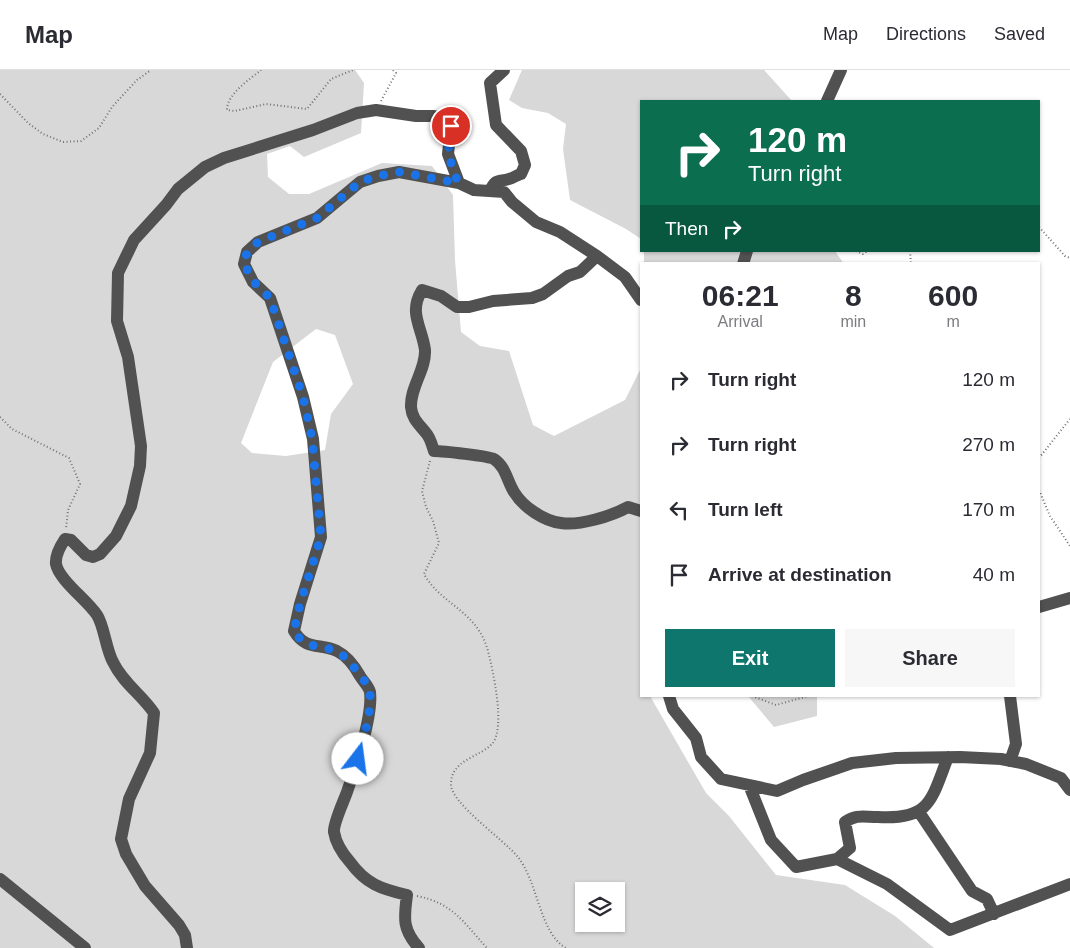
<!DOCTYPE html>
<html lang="en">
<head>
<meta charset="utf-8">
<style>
  :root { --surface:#fff; --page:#f7f7f7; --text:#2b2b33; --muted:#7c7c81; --line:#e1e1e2; --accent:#0f766e }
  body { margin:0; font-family:Arial,sans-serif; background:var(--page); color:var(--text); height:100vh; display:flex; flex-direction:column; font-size:19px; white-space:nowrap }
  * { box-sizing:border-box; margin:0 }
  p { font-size:16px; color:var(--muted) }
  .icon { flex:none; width:28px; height:28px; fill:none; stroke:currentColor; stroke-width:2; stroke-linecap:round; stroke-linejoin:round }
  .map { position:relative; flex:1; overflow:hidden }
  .panel { position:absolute; left:640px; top:192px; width:400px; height:435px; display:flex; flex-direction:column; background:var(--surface); border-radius:0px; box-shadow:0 1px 4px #0004 }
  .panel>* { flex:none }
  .top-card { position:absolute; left:640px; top:30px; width:400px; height:152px; border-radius:0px; box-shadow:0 1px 4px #0004; background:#0b6e4f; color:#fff; overflow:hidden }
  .fabs { position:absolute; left:575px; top:812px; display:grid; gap:10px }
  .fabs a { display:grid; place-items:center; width:50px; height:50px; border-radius:0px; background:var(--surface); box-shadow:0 1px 4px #0004; font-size:25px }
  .pin { position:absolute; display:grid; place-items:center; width:42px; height:42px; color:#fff; margin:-21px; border:2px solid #fff; border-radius:50%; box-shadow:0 1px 5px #0007 }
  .me { position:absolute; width:55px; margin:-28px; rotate:15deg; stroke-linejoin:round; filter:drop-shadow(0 0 4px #0008) }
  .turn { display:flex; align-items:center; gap:18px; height:105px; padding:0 25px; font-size:22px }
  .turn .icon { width:65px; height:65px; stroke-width:2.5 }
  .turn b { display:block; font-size:35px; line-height:42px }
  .then { display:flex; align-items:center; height:48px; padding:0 25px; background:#0003; gap:10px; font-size:19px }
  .eta { display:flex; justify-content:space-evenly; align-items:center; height:85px; text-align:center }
  .eta b { font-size:30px; font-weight:700; line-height:35px }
  .action { display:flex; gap:10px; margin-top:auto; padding:10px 25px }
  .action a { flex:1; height:58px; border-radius:0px; background:var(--accent); color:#fff; font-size:20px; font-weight:700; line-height:58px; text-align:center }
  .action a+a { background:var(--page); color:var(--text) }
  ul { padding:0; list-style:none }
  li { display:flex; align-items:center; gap:15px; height:65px; padding:0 25px }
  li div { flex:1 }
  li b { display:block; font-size:19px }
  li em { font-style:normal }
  header { display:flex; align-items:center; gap:30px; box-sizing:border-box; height:70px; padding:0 25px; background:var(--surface); border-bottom:1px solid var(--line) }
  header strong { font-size:24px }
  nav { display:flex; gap:28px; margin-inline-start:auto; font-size:18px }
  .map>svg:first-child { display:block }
  .green { fill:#d8d8d8; fill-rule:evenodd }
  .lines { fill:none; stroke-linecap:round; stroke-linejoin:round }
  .path { stroke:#737373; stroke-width:2; stroke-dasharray:1 2.5; stroke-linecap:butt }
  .minor { stroke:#515151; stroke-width:12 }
  .route { stroke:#1a73e8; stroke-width:9; stroke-dasharray:0 16.2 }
</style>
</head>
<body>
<header>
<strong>Map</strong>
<nav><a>Map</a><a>Directions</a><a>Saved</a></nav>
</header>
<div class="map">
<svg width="1070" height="878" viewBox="0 0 1070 878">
  <rect width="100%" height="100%" fill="#fff"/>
  <!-- green -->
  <path class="green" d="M 0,0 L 355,0 L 364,13 L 361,63 L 304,87 L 290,76 L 267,84 L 268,107 L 289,124 L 309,124 L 382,93 L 432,96 L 453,125 L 455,190 L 461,262 L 480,276 L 509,281 L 533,355 L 554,366 L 625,330 L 641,298 L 641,626 L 650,626 L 706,723 L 729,746 L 776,805 L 845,815 L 895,846 L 934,878 L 0,878 ZM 316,259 L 335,265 L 353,314 L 331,344 L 325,380 L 286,386 L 252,383 L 241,373 L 273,292 ZM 584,821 L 616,821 L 616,854 L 584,854 Z
    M 522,0 L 764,0 L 792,31 L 641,31 L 641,169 L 626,159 L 570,130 L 563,79 L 566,54 L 548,43 L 522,38 L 509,30 Z
    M 644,181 L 835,181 L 844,194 L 644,194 Z
    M 748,626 L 817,626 L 817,646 L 774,657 Z"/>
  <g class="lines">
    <!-- path -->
    <path class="path" d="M 261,0 C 249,10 227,24 227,40 L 235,41 L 266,34 L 307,39 L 331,9 L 353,0
      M 0,24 L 28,53 L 43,64 L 63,72 L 81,71 L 99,58 L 112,37 L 123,25 L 137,10 L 151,0
      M 381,31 L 396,3 L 393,0
      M 1039,157 L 1065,186 L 1070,188
      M 856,181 L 863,184 L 868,181
      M 910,181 L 911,194
      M 0,347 L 12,359 L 69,388 L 80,414 L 68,440 L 66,459
      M 1039,388 L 1070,349
      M 430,391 L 422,421 L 426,437 L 433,451 L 439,473 L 424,504 C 441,535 477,540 488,581 C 493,601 506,658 492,674 C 480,687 450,690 451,715 C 452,734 503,769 517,786 C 538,810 539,863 566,878
      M 1039,420 L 1050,446 L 1070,476
      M 752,626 L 776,635 L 808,626
      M 417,826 C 453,833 464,853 487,878"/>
    <!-- minor -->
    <path class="minor" d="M 827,31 L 841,0
      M 490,121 C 496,108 498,112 509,109 C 513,108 517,105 521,104 L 525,95 L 521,81 L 496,55 L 490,13 L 504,0
      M 597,186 L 580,202 L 568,206 L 543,224 L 532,228 L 493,231 L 469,237 L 457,237 L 441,226 L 422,220 C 408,243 422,257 425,280 C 426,300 410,317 411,337 C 412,349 419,354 426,363 C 430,367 432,375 434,381 C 443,381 488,386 494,389 C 506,397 507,411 514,422 C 523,437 544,451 561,453 C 579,456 612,446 628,437 L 641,441
      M 743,194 L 747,181
      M 1039,537 L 1070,528
      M 669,626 L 673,639 L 696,668 L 701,687 L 721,709 L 777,721 L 803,710 L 852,693 L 896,688 L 960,687 L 1001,689 L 1026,694 L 1061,708 L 1070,720
      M 1010,691 L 1016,674 L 1010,626
      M 749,715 L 771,770 L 796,797 L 837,789 L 887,814 L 950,860 L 1070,814
      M 919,742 L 972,821 L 987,829 L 994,844
      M 837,789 L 850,778 L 845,752 C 857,744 863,747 878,747 C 931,750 931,730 948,687
      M 0,809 L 85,878
      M 187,878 L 185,865 L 179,855 L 145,816 L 126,784 L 121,769 L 129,729 L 150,683 L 154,643 C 142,625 123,613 113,592 C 106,580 104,555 97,545 C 87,530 59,510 56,494 C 55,485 61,475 65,469 L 71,470 L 86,485 L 93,487 L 100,484 L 116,466 L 131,436 L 140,396 L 141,376 L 128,287 L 117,251 L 118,203 L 134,170 L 166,135 L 178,119 L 205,97 L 224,88 L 313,60 L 357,43 L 376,40 L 416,46 L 433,46 L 443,48 L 451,56 L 448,84 L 459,113
      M 419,878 C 402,859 404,848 407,825 C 381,819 366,814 350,792 C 342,783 336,774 334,762 C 333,753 345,729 348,719 C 356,697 373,645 370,622 C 369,617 363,611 360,606 C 355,597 347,586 337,581 C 320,573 306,581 294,561 L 300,534 L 321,467 L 313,369 L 303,327 L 270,228 L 253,212 L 244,194 L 247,182 L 258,172 L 317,148 L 360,112 L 378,106 L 399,102 L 459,113 L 474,120 L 504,122 L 512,132 L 536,152 L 560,162 L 597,186 L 625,207 L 641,230"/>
  </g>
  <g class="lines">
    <!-- route -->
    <path class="route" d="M 358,689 C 362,675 374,634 369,620 C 366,611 358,602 352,595 C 347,589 341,583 334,580 C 318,576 303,577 294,561 L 300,534 L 321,467 L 312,368 L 303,327 L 270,228 L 254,212 L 244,194 L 247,182 L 258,172 L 317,148 L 360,112 L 378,106 L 399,102 L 458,113 L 448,84 L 451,56"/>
  </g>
</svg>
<div class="fabs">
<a><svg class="icon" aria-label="layers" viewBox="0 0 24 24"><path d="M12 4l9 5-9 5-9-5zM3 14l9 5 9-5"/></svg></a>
</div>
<div class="pin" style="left:451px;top:56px;background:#d93025"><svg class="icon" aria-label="arrive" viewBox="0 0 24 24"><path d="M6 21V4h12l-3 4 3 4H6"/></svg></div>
<svg class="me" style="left:358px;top:689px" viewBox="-20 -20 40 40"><circle r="19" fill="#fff"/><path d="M0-13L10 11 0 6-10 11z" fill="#1a73e8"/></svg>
<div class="top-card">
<div class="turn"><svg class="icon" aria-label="right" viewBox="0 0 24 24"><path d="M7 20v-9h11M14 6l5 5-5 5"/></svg><div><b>120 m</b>Turn right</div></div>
<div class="then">Then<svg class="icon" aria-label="right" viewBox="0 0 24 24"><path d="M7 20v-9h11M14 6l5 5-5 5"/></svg></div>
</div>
<section class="panel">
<div class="eta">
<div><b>06:21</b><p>Arrival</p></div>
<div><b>8</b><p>min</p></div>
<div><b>600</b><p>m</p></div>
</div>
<ul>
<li><svg class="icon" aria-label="right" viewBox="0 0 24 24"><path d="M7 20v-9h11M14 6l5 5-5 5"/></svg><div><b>Turn right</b></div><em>120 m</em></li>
<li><svg class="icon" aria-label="right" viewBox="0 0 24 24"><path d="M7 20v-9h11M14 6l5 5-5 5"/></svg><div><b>Turn right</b></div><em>270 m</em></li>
<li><svg class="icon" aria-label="left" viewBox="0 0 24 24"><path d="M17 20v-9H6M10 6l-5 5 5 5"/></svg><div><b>Turn left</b></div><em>170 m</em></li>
<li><svg class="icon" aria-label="arrive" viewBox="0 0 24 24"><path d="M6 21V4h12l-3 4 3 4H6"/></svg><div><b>Arrive at destination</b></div><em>40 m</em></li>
</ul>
<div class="action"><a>Exit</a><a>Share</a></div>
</section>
</div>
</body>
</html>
